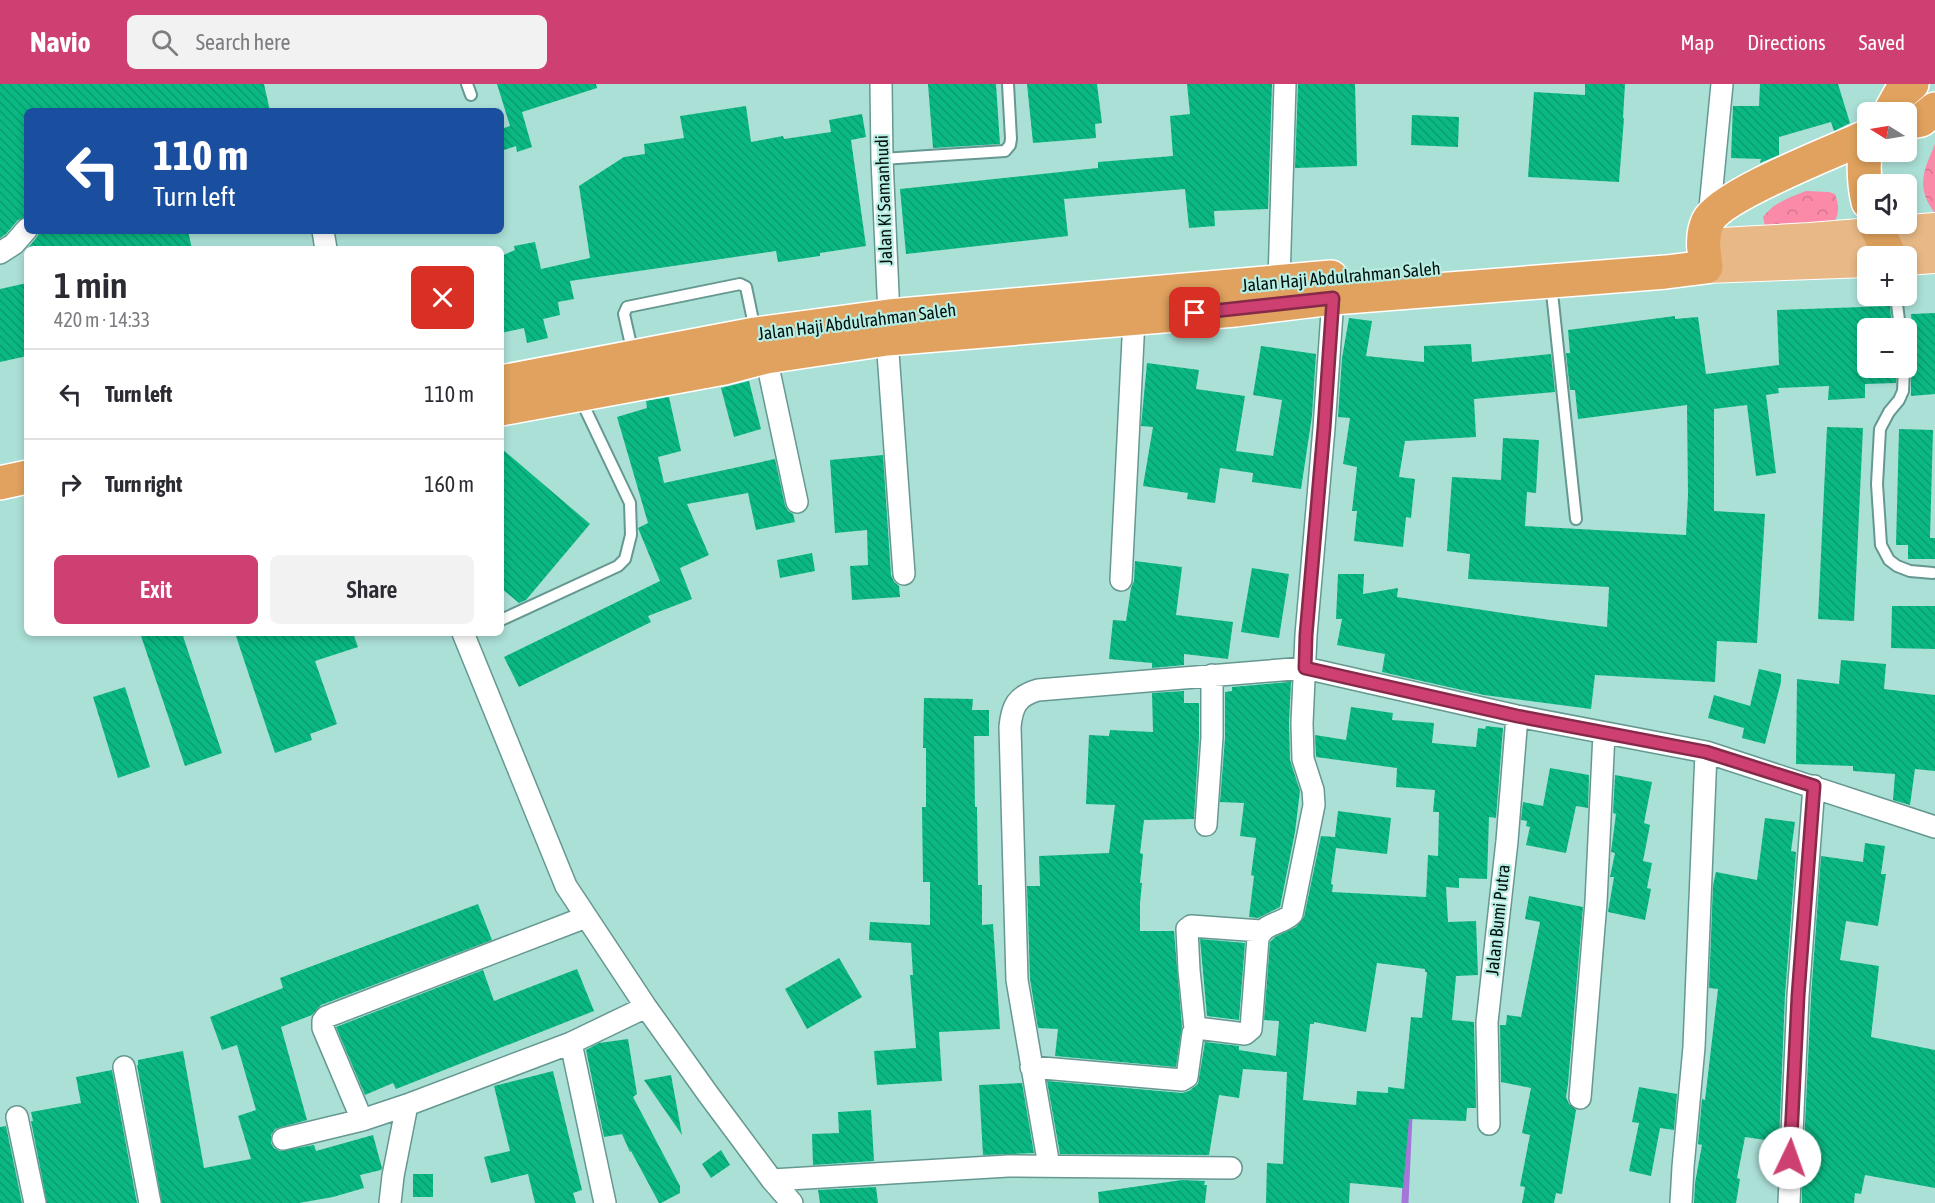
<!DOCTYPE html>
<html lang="en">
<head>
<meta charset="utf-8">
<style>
  :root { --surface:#fff; --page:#f2f2f3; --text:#2b2b33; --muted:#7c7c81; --line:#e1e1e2; --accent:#cd4071 }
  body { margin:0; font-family:"Asap Condensed",sans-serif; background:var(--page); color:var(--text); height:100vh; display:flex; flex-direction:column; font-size:22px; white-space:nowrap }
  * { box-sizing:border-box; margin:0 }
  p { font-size:20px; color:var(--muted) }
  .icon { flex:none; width:33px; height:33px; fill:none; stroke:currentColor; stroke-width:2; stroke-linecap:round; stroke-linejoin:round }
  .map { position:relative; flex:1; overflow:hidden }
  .details { position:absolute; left:24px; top:162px; width:480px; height:390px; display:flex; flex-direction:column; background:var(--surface); border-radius:9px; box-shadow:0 3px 9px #0003 }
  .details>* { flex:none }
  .banner { position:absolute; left:24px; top:24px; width:480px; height:126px; border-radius:9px; box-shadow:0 3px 9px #0003; background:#1a4fa0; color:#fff; overflow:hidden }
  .needle { width:39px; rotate:281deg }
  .fabs { position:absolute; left:1857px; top:18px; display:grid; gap:12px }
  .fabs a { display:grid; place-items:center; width:60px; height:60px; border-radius:9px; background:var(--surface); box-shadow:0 3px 9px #0003; font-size:30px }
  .pin { position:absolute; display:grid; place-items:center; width:51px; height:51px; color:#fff; margin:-26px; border-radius:12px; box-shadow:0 3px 9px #0006 }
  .me { position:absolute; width:66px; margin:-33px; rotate:3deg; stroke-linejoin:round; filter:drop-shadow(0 0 4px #0008) }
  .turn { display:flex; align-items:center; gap:21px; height:126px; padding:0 30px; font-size:27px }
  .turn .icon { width:78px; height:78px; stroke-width:2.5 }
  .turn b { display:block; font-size:42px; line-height:51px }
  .round { display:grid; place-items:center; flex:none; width:63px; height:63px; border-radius:9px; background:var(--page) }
  .head { display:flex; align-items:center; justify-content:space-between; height:102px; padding:0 30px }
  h1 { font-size:36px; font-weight:600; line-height:45px }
  .cta { display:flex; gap:12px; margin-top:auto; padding:12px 30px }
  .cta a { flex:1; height:69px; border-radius:9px; background:var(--accent); color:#fff; font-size:24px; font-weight:600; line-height:69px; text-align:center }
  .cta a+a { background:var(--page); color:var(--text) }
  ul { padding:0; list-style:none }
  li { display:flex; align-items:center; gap:18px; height:90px; padding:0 30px; border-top:2px solid var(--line) }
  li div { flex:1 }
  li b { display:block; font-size:22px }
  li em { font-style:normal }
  header { display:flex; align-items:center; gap:36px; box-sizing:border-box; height:84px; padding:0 30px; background:var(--accent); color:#fff }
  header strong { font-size:28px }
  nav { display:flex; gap:33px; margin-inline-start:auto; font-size:21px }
  .search { width:420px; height:54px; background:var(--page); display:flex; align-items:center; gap:15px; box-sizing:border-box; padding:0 21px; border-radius:9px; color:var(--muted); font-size:22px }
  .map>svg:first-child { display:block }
  .forest { fill:url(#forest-crowns) }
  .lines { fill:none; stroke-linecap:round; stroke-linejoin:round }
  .stream { stroke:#a376d8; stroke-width:7 }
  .building { fill:url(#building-back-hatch); fill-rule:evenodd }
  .service-casing { stroke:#659890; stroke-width:14 }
  .minor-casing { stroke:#659890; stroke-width:24 }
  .primary-casing { stroke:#fff; stroke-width:34 }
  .trunk-casing { stroke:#fff; stroke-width:36 }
  .service { stroke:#fff; stroke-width:10 }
  .minor { stroke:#fff; stroke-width:21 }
  .primary { stroke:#e8b986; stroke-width:32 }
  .trunk { stroke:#e0a25e; stroke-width:33 }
  .route-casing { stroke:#852a49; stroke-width:15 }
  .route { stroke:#cd4071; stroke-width:10 }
  .labels { text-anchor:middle; stroke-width:4.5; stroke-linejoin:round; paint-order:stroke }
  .street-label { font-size:18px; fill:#00110e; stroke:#b8ede4 }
</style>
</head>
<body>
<header>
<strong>Navio</strong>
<div class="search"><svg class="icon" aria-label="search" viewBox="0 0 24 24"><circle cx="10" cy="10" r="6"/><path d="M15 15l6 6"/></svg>Search here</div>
<nav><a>Map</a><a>Directions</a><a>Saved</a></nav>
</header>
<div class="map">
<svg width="1935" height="1119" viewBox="0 0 1935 1119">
  <defs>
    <pattern id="forest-crowns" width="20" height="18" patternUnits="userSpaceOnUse" patternTransform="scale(1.5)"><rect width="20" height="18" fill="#fa8aa8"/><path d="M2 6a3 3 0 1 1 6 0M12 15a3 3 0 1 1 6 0" fill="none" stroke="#d4768f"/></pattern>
    <pattern id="building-back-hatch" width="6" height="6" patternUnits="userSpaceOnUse" patternTransform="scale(1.5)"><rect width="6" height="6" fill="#0bb883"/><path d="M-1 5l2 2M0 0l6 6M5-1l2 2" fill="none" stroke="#099d70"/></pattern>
  </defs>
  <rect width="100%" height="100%" fill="#abe0d7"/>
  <!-- forest -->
  <path class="forest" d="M 1935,60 L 1935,129 C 1915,104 1924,86 1935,60 Z
    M 1806,107 L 1829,108 L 1835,110 C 1840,123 1839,131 1832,143 L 1765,142 L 1763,133 C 1774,118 1789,114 1806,107 Z"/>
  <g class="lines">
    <!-- stream -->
    <path class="stream" d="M 1405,1119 L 1409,1032"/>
  </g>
  <!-- building -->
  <path class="building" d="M 0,0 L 264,0 L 270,27 L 27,27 L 27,133 L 18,136 L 6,150 L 0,154 Z
    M 497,0 L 596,0 L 597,4 L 522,28 L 532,63 L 517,68 L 516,62 L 501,67 L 501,45 L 510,42 Z
    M 928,0 L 996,0 L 1000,60 L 933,64 Z
    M 1027,0 L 1097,0 L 1102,39 L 1095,40 L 1096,54 L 1033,59 Z
    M 1187,0 L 1272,0 L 1268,125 L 1214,127 L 1215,142 L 1189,144 L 1185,105 L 1064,115 L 1068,152 L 906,170 L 900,105 L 1098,84 L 1098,78 L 1173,72 L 1170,32 L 1190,30 Z
    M 1298,0 L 1355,0 L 1357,82 L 1295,84 Z
    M 1585,0 L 1625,0 L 1623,34 L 1624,34 L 1619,98 L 1528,93 L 1534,8 L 1585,11 Z
    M 1760,0 L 1838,0 L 1850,39 L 1834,47 L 1831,38 L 1779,53 L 1779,71 L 1760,79 L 1761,75 L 1731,74 L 1733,22 L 1759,22 Z
    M 746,22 L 751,58 L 783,52 L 784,55 L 831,48 L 829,36 L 862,30 L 866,53 L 851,56 L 866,162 L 820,169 L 820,172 L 778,178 L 776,167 L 570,197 L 574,215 L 558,218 L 560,231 L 543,235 L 548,254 L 527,259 L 524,244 L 501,249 L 501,172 L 515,166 L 514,162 L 535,158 L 541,185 L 590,174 L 579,102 L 624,73 L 645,70 L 644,60 L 684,54 L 680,32 Z
    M 1412,31 L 1459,33 L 1458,63 L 1411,61 Z
    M 40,147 L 188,147 L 192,165 L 27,165 L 37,153 Z
    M 27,199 L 27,272 L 0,278 L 0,205 Z
    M 1890,222 L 1892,244 L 1868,244 L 1868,284 L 1897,284 L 1896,299 L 1865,300 L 1865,314 L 1828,316 L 1829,302 L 1778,304 L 1779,309 L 1766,311 L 1776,389 L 1756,392 L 1747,321 L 1714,325 L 1714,427 L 1765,430 L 1757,559 L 1717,557 L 1715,598 L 1595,591 L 1591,625 L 1484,611 L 1382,588 L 1385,570 L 1337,561 L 1342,535 L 1336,535 L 1338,490 L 1364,490 L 1363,510 L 1398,504 L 1397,513 L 1550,536 L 1607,543 L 1609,503 L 1468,495 L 1470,470 L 1447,467 L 1452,393 L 1501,396 L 1503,354 L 1539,356 L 1536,409 L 1527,408 L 1525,442 L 1686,451 L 1688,411 L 1687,321 L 1578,335 L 1575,306 L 1570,306 L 1566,269 L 1570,269 L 1568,246 L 1675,232 L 1675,235 L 1698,233 L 1706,290 L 1779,281 L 1777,226 Z
    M 1935,229 L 1935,310 L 1911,312 L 1911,284 L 1914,284 L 1911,230 Z
    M 1349,234 L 1372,237 L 1366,272 L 1424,278 L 1424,262 L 1471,260 L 1472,278 L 1551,270 L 1555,308 L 1474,315 L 1476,353 L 1405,357 L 1399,393 L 1415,395 L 1411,434 L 1406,433 L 1403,463 L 1354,457 L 1357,427 L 1352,427 L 1357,383 L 1343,380 L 1350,334 L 1338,333 L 1342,274 Z
    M 1261,262 L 1316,270 L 1312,332 L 1301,405 L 1252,398 L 1253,389 L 1220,384 L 1215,419 L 1187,415 L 1188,409 L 1143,402 L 1153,343 L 1141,342 L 1147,279 L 1199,286 L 1196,305 L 1245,312 L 1236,367 L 1273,372 L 1282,316 L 1253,311 Z
    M 749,297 L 761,345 L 734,353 L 721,304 Z
    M 669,313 L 681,367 L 658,373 L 664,399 L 775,375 L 785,421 L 788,427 L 793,430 L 795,438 L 756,446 L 748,409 L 687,420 L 709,471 L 680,484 L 692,515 L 648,532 L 651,538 L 519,603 L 504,573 L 660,497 L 638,444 L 648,439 L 617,333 L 647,324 L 646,317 Z
    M 1827,343 L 1863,344 L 1854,537 L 1818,535 Z
    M 1899,345 L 1933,346 L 1930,454 L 1935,454 L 1935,475 L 1908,475 L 1908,461 L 1896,461 Z
    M 501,364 L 590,440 L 526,516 L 519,519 L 501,504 Z
    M 883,371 L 891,491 L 894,498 L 899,502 L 900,513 L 852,516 L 850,482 L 868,481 L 867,446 L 835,449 L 830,376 Z
    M 812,469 L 815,487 L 780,494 L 777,476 Z
    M 1135,477 L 1182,483 L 1176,531 L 1233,538 L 1228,575 L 1184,570 L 1184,581 L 1152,584 L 1152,579 L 1109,575 L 1113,536 L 1126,537 L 1131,504 L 1134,497 Z
    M 1252,484 L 1289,490 L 1279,554 L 1241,548 Z
    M 1892,522 L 1935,522 L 1935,565 L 1891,564 Z
    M 140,549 L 182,549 L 222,669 L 185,682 Z
    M 235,549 L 353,549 L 358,563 L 315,577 L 337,640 L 310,650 L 312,656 L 275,669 Z
    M 1841,576 L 1886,580 L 1884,605 L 1935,611 L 1935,687 L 1915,685 L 1910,721 L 1893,716 L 1895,690 L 1853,687 L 1853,682 L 1796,680 L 1797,595 L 1839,600 Z
    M 1759,585 L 1781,590 L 1781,598 L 1765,660 L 1742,654 L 1744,644 L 1708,634 L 1714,611 L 1750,622 Z
    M 1289,598 L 1291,598 L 1289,639 L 1290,676 L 1300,707 L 1295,748 L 1280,823 L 1258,834 L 1249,833 L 1254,792 L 1251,791 L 1256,754 L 1240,752 L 1244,719 L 1220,718 L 1225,654 L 1225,608 L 1232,607 L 1232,603 Z
    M 125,603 L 150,683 L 118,694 L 93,613 Z
    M 1184,607 L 1184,619 L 1199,619 L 1199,653 L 1194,735 L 1144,736 L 1140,769 L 1143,770 L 1140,799 L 1142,799 L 1140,819 L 1140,847 L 1174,847 L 1182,943 L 1176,983 L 1055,972 L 1058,945 L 1038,944 L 1030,895 L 1027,802 L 1040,802 L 1039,772 L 1109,769 L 1115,721 L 1086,720 L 1089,651 L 1109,652 L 1110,646 L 1153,648 L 1152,609 Z
    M 924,614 L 973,615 L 972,626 L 989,626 L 989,652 L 974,652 L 975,723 L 977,723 L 978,801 L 982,801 L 982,841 L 993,840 L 1000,945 L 939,948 L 942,997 L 877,1001 L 874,967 L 916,964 L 910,891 L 913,891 L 911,859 L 869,856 L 870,838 L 930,841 L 930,798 L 923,798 L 922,723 L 926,723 L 926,664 L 923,664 Z
    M 1351,623 L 1393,629 L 1392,636 L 1434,639 L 1432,659 L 1476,663 L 1478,644 L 1485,645 L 1486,642 L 1503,644 L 1496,734 L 1489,733 L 1487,795 L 1459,794 L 1459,804 L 1446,803 L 1448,838 L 1476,837 L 1478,891 L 1456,892 L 1452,936 L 1474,938 L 1476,1024 L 1467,1024 L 1466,1037 L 1409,1035 L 1403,1104 L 1350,1099 L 1349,1119 L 1266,1119 L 1267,1079 L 1283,1080 L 1287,988 L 1243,985 L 1239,1014 L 1219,1011 L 1209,1071 L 1060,1070 L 1047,997 L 1182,1009 L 1189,1007 L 1198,1000 L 1205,958 L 1239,962 L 1239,966 L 1276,972 L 1279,937 L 1264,936 L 1270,858 L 1275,853 L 1296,843 L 1304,833 L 1321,752 L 1335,753 L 1338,727 L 1391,734 L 1387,770 L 1336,764 L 1331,800 L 1333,801 L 1332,808 L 1426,813 L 1428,771 L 1438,772 L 1439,728 L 1433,728 L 1435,706 L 1396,703 L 1397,684 L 1316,673 L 1315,651 L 1346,656 ZM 1377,879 L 1425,885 L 1425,888 L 1427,888 L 1422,934 L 1411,933 L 1404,1005 L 1388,1003 L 1388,1009 L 1357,1007 L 1356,1021 L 1303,1016 L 1310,940 L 1314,940 L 1314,938 L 1366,948 Z
    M 1550,684 L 1589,691 L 1588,724 L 1576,722 L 1566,769 L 1526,761 L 1530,743 L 1526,742 L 1527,737 L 1521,736 L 1523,718 L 1543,722 Z
    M 1615,691 L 1652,698 L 1644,739 L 1650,741 L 1643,777 L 1652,779 L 1647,804 L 1651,805 L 1645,836 L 1608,828 L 1614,793 L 1610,793 L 1615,769 L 1611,768 L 1616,730 L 1613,729 Z
    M 1765,734 L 1795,738 L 1791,767 L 1796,768 L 1785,911 L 1779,1058 L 1745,1053 L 1737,1094 L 1740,1095 L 1736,1119 L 1694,1119 L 1695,1099 L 1702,1061 L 1698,1060 L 1702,1015 L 1705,1016 L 1718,905 L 1709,904 L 1713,801 L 1716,788 L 1757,796 Z
    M 1865,759 L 1885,762 L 1881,790 L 1886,790 L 1878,842 L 1846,837 L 1840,876 L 1879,882 L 1871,953 L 1935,966 L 1935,1104 L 1865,1091 L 1861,1110 L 1855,1109 L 1854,1119 L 1802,1119 L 1802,1104 L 1810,1062 L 1804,1061 L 1811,913 L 1821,772 L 1863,778 Z
    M 1529,812 L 1583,823 L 1568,1000 L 1566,1013 L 1569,1020 L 1576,1026 L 1562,1110 L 1556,1109 L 1554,1119 L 1522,1119 L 1525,1103 L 1520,1102 L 1530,1051 L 1522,1049 L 1531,1004 L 1501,998 L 1500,941 L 1506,941 L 1507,931 L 1521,933 L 1540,838 L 1525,835 Z
    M 478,820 L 492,856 L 321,921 L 312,931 L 281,943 L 307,1036 L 275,1045 L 271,1051 L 271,1059 L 274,1064 L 280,1067 L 314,1061 L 316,1067 L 373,1051 L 382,1084 L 381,1086 L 360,1091 L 364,1104 L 333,1113 L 299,1119 L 162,1119 L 137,981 L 138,981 L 138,976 L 183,967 L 204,1084 L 251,1075 L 238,1032 L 256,1026 L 237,961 L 222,966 L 210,933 L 283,904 L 280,894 Z
    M 1200,855 L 1245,859 L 1239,936 L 1207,932 Z
    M 839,874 L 862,913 L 807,945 L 785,905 Z
    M 577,885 L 594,927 L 396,1005 L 393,999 L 365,1011 L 336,943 L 483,886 L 494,917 Z
    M 628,955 L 637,1010 L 633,1013 L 680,1102 L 680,1109 L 661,1119 L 659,1119 L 631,1067 L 630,1068 L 622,1050 L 604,1053 L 586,966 L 599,959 Z
    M 112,986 L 137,1119 L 47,1119 L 31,1037 L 33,1037 L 31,1028 L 81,1019 L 76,993 Z
    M 553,987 L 582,1106 L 573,1109 L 576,1119 L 535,1119 L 528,1090 L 491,1099 L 484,1073 L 510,1067 L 494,1002 Z
    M 671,991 L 682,1051 L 644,996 Z
    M 1022,999 L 1034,1069 L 983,1071 L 979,1001 Z
    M 1639,1003 L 1677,1010 L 1674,1046 L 1660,1044 L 1651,1092 L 1629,1087 L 1639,1039 L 1632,1038 Z
    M 871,1026 L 874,1077 L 813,1081 L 812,1050 L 839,1049 L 838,1028 Z
    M 6,1042 L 22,1119 L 0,1119 L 0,1043 Z
    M 721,1066 L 730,1081 L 711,1094 L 702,1080 Z
    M 413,1090 L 433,1090 L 433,1113 L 413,1113 Z
    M 1182,1096 L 1205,1097 L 1204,1101 L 1207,1101 L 1205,1119 L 1099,1119 L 1098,1108 Z
    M 876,1103 L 878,1119 L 820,1119 L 818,1106 Z"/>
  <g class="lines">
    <defs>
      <path id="service" d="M 467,0 L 471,11
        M 882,75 L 1005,67 L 1010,61 L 1011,55 L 1008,0
        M 1551,199 L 1576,435
        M 1896,212 L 1900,244
        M 633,270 L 624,230 L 627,223 L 740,200 L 746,203 L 755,246
        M 1904,284 L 1903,307 L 1899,316 L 1889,328 L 1880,345 L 1877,400 L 1881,461 L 1889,476 L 1897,482 L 1910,487 L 1933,489
        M 501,536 L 618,482 L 625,475 L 631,451 L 630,419 L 580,314"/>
      <path id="minor" d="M 881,0 L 882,75 L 889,232
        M 1709,134 L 1722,0
        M 323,147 L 326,165
        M 0,169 L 14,160 L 27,145
        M 1279,197 L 1285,0
        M 887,255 L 904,490
        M 766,273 L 797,418
        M 1121,496 L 1134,235
        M 463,549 L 566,802 L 646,923 L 708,1010 L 772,1096 L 792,1119
        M 1206,741 L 1212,653 L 1212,591
        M 1195,945 L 1189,886 L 1187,845 L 1191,842 L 1261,847
        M 571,959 L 605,1119
        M 124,983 L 150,1119
        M 1031,983 L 1182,996 L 1187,993 L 1193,949 L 1197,944 L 1245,950 L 1251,945 L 1258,854 C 1265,838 1281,841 1292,830 L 1314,721 L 1313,706 L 1303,675 L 1302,639 L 1306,551 L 1324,344 L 1333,214
        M 1580,1014 L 1596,818 L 1604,649
        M 17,1033 L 35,1119
        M 362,1036 L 323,944 L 323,937 L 326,933 L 586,833
        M 1489,1040 L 1487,938 L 1507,757 L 1517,632
        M 283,1055 L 362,1036 L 407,1021 L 571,959 L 646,923
        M 1049,1082 L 1017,896 L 1010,643 C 1012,622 1017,612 1038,606 L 1305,584 L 1517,632 L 1706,668 L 1935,743
        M 772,1096 L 1008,1082 L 1231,1084
        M 390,1119 L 393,1092 L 407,1021
        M 1681,1119 L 1683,1083 L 1694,963 L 1706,668
        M 1789,1119 L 1798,912 L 1814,702"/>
      <path id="primary" d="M 1703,161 L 1810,155 L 1935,145
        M 1906,175 L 1935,173
        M 1706,183 L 1868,177"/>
      <path id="trunk" d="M 1890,28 L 1900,10 L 1912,0
        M 1906,39 L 1921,36 L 1935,25
        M 1867,53 C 1863,75 1863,96 1868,118
        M 1875,140 L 1890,172
        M 501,298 L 755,250 L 889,232 L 1331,193
        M 501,325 L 724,284 L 766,273 L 887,255 L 1235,226 L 1333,214 L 1666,188 L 1706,183 C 1704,167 1701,152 1708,137 C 1722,110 1836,67 1868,52
        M 0,399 L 27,393"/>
    </defs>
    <!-- service casing -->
    <use href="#service" class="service-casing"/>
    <!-- minor casing -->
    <use href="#minor" class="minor-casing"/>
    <!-- primary casing -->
    <use href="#primary" class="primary-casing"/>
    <!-- trunk casing -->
    <use href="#trunk" class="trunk-casing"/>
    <!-- service -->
    <use href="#service" class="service"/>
    <!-- minor -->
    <use href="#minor" class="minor"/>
    <!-- primary -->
    <use href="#primary" class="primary"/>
    <!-- trunk -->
    <use href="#trunk" class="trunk"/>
  </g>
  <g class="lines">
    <defs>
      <path id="route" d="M 1195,229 L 1333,214 L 1324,344 L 1306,551 L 1305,584 L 1517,632 L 1706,668 L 1814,702 L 1798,912 L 1790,1074"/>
    </defs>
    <!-- route casing -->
    <use href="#route" class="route-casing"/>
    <!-- route -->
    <use href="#route" class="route"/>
  </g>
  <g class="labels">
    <!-- street labels -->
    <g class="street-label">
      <text transform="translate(884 116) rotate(-92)" y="6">Jalan Ki Samanhudi</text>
      <text transform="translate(1341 193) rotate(-5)" y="6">Jalan Haji Abdulrahman Saleh</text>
      <text transform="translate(857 238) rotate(-7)" y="6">Jalan Haji Abdulrahman Saleh</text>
      <text transform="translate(1498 836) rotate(-84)" y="6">Jalan Bumi Putra</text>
    </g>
  </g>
</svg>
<div class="fabs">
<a><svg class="needle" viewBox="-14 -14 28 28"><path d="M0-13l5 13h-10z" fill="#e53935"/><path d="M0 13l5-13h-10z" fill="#7c7c81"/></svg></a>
<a><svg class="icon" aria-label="sound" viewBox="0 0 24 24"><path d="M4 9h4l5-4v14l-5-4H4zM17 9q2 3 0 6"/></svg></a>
<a>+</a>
<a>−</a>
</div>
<div class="pin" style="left:1195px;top:229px;background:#d93025"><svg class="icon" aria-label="arrive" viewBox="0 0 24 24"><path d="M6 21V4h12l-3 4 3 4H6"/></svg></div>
<svg class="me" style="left:1790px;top:1074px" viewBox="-20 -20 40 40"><circle r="19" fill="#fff"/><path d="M0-13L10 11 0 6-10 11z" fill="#cd4071"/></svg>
<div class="banner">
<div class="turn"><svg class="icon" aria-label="left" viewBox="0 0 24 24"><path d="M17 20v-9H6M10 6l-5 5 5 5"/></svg><div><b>110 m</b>Turn left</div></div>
</div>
<section class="details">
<div class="head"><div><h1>1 min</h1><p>420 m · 14:33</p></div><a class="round" style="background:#d93025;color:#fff"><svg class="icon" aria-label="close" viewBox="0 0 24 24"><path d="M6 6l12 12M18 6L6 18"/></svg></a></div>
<ul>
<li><svg class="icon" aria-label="left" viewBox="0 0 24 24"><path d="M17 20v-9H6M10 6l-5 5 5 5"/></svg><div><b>Turn left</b></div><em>110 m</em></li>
<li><svg class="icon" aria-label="right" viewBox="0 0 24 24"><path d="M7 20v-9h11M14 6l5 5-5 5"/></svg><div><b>Turn right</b></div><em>160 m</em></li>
</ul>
<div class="cta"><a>Exit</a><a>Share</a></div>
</section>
</div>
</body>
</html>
